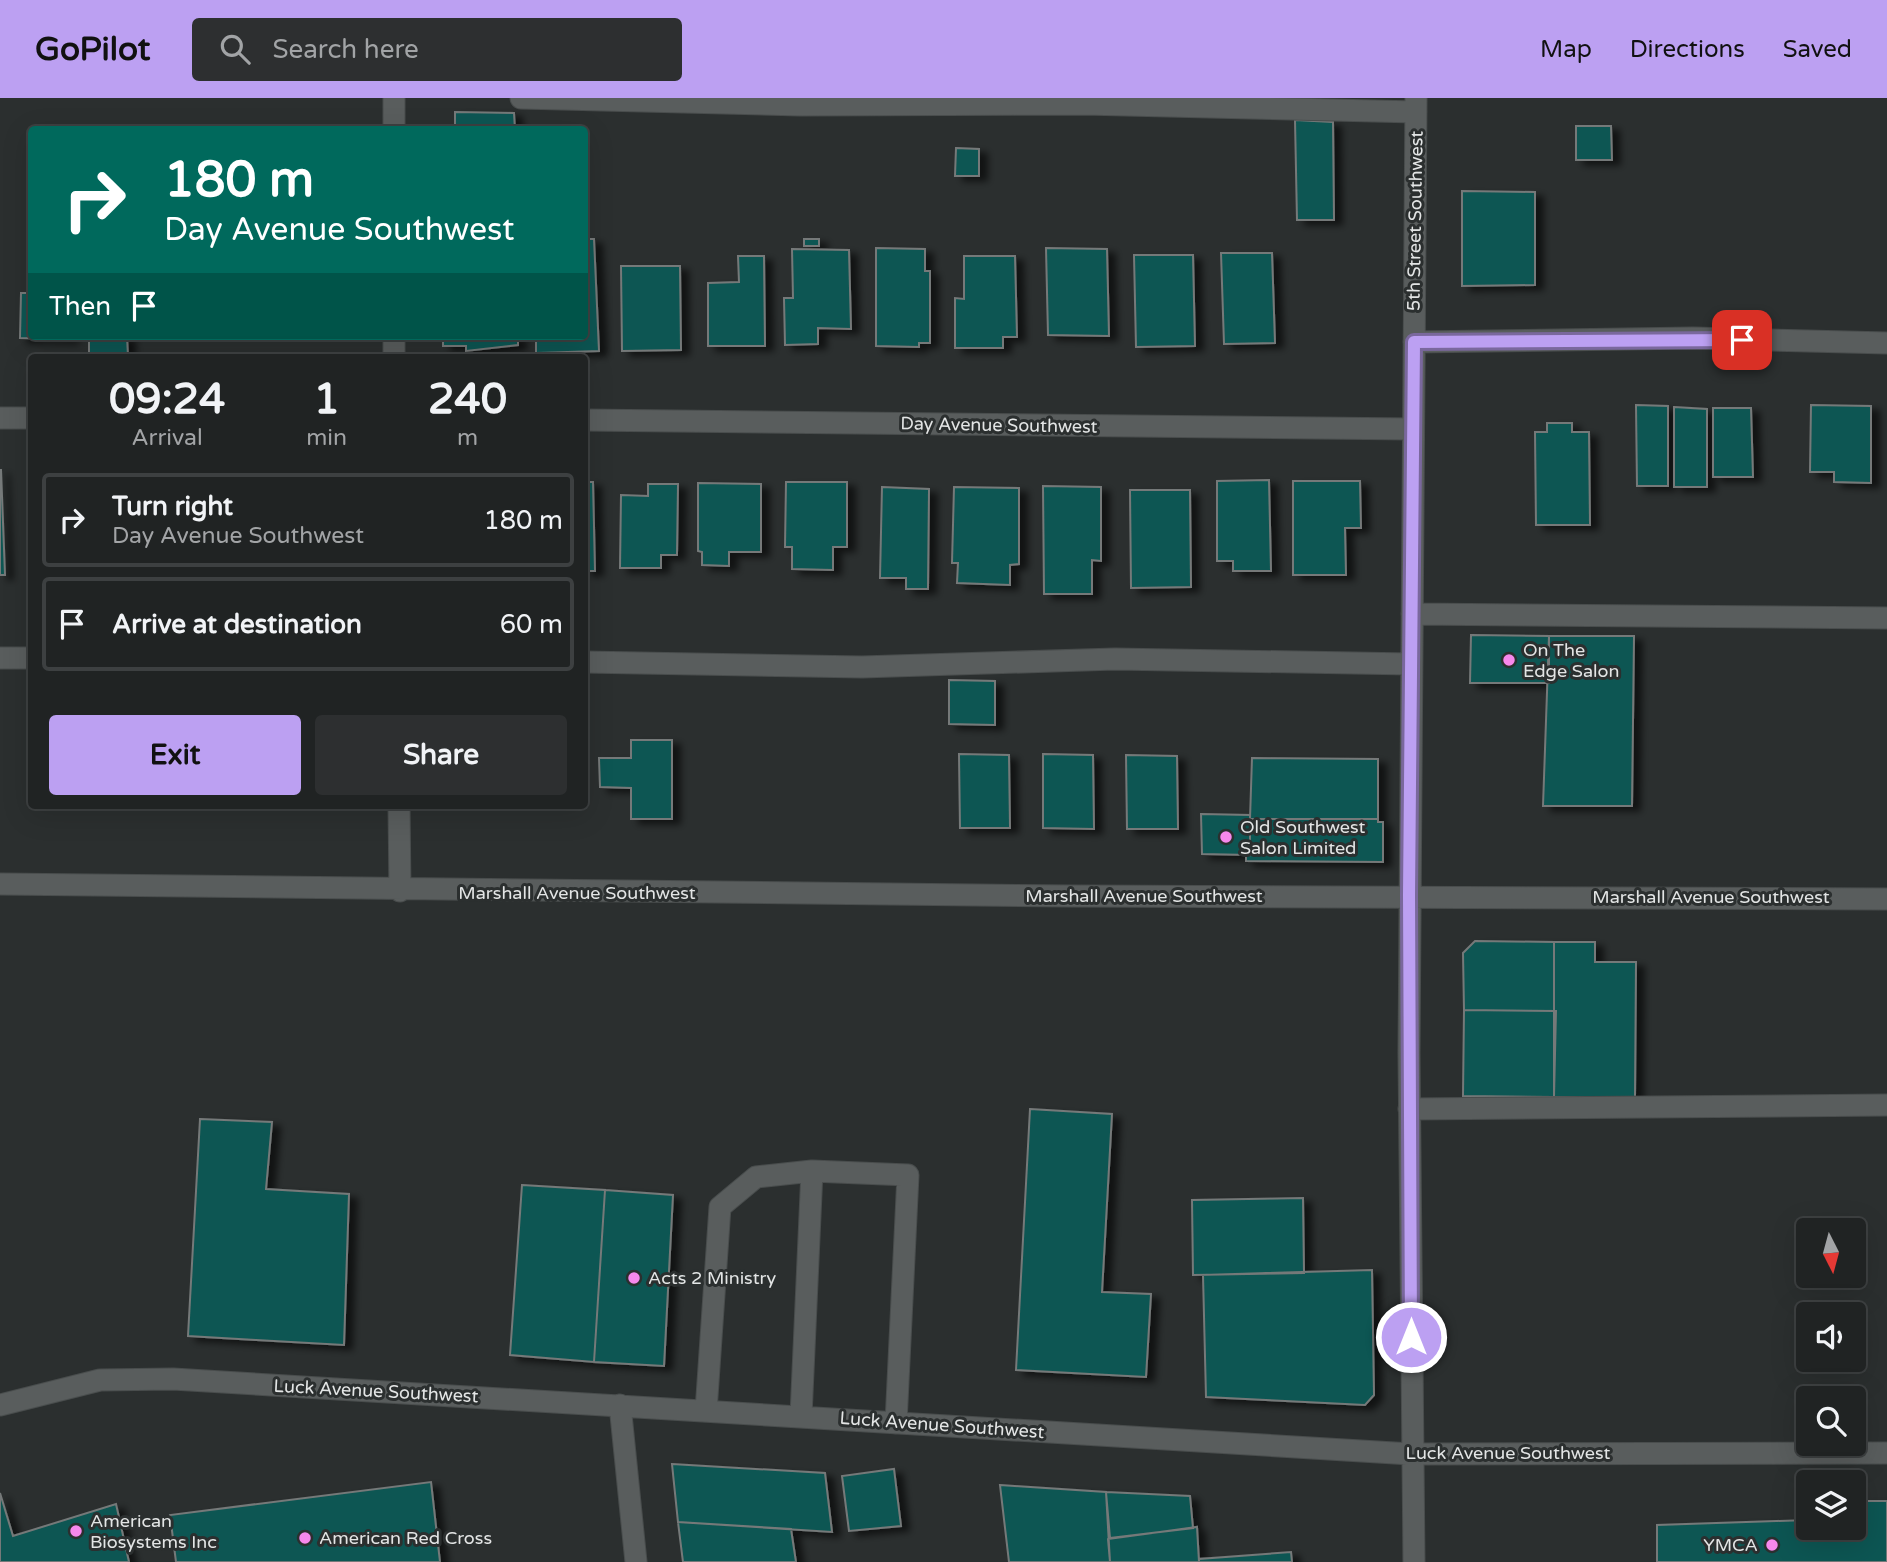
<!DOCTYPE html>
<html lang="en">
<head>
<meta charset="utf-8">
<style>
  :root { --surface:#202323; --page:#2d2f30; --text:#f1f3f6; --muted:#a2a4a6; --line:#3d4041; --accent:#bca0f2 }
  body { margin:0; font-family:"Varela Round",sans-serif; background:var(--page); color:var(--text); height:100vh; display:flex; flex-direction:column; font-size:26px; white-space:nowrap }
  * { box-sizing:border-box; margin:0 }
  p { font-size:23px; color:var(--muted) }
  .icon { flex:none; width:38px; height:38px; fill:none; stroke:currentColor; stroke-width:2; stroke-linecap:round; stroke-linejoin:round }
  .map { position:relative; flex:1; overflow:hidden }
  .sheet { position:absolute; left:28px; top:256px; width:560px; height:455px; display:flex; flex-direction:column; background:var(--surface); border-radius:7px; box-shadow:0 7px 28px #0002,0 0 0 2px var(--line) }
  .sheet>* { flex:none }
  .top-card { position:absolute; left:28px; top:28px; width:560px; height:214px; border-radius:7px; box-shadow:0 7px 28px #0002,0 0 0 2px var(--line); background:#00695c; color:#fff; overflow:hidden }
  .needle { width:46px; rotate:174deg }
  .controls { position:absolute; left:1796px; top:1120px; display:grid; gap:14px }
  .controls a { display:grid; place-items:center; width:70px; height:70px; border-radius:7px; background:var(--surface); box-shadow:0 7px 28px #0002,0 0 0 2px var(--line); font-size:35px }
  .pin { position:absolute; display:grid; place-items:center; width:60px; height:60px; color:#fff; margin:-30px; border-radius:14px; box-shadow:0 4px 10px #0006 }
  .me { position:absolute; width:77px; margin:-38px; rotate:0deg; stroke-linejoin:round; filter:drop-shadow(0 0 5px #0008) }
  .turn { display:flex; align-items:center; gap:24px; height:147px; padding:0 21px; font-size:32px }
  .turn .icon { width:91px; height:91px; stroke-width:2.5 }
  .turn b { display:block; font-size:49px; line-height:60px }
  .then { display:flex; align-items:center; height:66px; padding:0 21px; background:#0003; gap:14px; font-size:26px }
  .eta { display:flex; justify-content:space-evenly; align-items:center; height:119px; text-align:center }
  .eta b { font-size:42px; font-weight:700; line-height:49px }
  .action { display:flex; gap:14px; margin-top:auto; padding:14px 21px }
  .action a { flex:1; height:80px; border-radius:7px; background:var(--accent); color:#111; font-size:28px; font-weight:700; line-height:80px; text-align:center }
  .action a+a { background:var(--page); color:var(--text) }
  ul { padding:0; list-style:none }
  li { display:flex; align-items:center; gap:21px; height:94px; margin:0 14px 10px; padding:0 7px; border:4px solid var(--line); border-radius:7px }
  li div { flex:1 }
  li b { display:block; font-size:26px }
  li em { font-style:normal }
  header { display:flex; align-items:center; gap:42px; box-sizing:border-box; height:98px; padding:0 35px; background:var(--accent); color:#111 }
  header strong { font-size:33px }
  nav { display:flex; gap:38px; margin-inline-start:auto; font-size:24px }
  .search { width:490px; height:63px; background:var(--page); display:flex; align-items:center; gap:18px; box-sizing:border-box; padding:0 24px; border-radius:7px; color:var(--muted); font-size:26px }
  .map>svg:first-child { display:block }
  .building { fill:#0d5652; stroke:#757979; stroke-width:2; filter:url(#shadow) }
  .lines { fill:none; stroke-linecap:round; stroke-linejoin:round }
  .minor-casing { stroke:#494d4d; stroke-width:23 }
  .minor { stroke:#595d5d; stroke-width:21 }
  .route-casing { stroke:#7a689d; stroke-width:18 }
  .route { stroke:#bca0f2; stroke-width:12 }
  .poi-dot { fill:#f788ec; stroke:#2b2f2f; stroke-width:2.5 }
  .labels { text-anchor:middle; stroke-width:6; stroke-linejoin:round; paint-order:stroke }
  .street-label { font-size:18px; fill:#e3e5e5; stroke:#2b2f2f }
  .poi-label { font-size:18px; fill:#e3e5e5; stroke:#2b2f2f; text-anchor:start }
</style>
</head>
<body>
<header>
<strong>GoPilot</strong>
<div class="search"><svg class="icon" aria-label="search" viewBox="0 0 24 24"><circle cx="10" cy="10" r="6"/><path d="M15 15l6 6"/></svg>Search here</div>
<nav><a>Map</a><a>Directions</a><a>Saved</a></nav>
</header>
<div class="map">
<svg width="1887" height="1464" viewBox="0 0 1887 1464">
  <defs>
    <filter id="shadow"><feDropShadow dx="8" dy="4.5" stdDeviation="3.5" flood-color="#0009"/></filter>
  </defs>
  <rect width="100%" height="100%" fill="#2b2f2f"/>
  <!-- building -->
  <path class="building" d="M 455,14 L 514,15 L 515,32 L 455,32 Z
    M 1295,22 L 1333,24 L 1334,122 L 1297,122 Z
    M 1576,28 L 1611,28 L 1612,62 L 1576,62 Z
    M 956,50 L 979,51 L 979,78 L 955,78 Z
    M 1462,93 L 1535,94 L 1535,187 L 1462,188 Z
    M 584,141 L 594,141 L 599,253 L 536,255 L 536,238 L 584,238 Z
    M 804,141 L 819,141 L 819,148 L 804,148 Z
    M 876,150 L 925,151 L 925,173 L 930,173 L 930,245 L 919,245 L 919,249 L 876,248 Z
    M 1046,150 L 1107,151 L 1109,238 L 1048,237 Z
    M 792,151 L 849,152 L 851,231 L 818,230 L 818,246 L 785,247 L 784,200 L 793,200 Z
    M 1221,155 L 1272,155 L 1275,245 L 1224,246 Z
    M 1134,157 L 1193,157 L 1195,248 L 1136,249 Z
    M 738,158 L 764,158 L 765,248 L 708,248 L 708,185 L 739,184 Z
    M 964,158 L 1015,158 L 1017,239 L 1003,239 L 1003,250 L 955,250 L 955,200 L 964,201 Z
    M 621,168 L 680,168 L 681,252 L 622,253 Z
    M 21,195 L 32,195 L 32,238 L 70,238 L 70,241 L 20,240 Z
    M 89,238 L 127,238 L 128,259 L 89,259 Z
    M 443,238 L 518,238 L 518,247 L 466,253 L 466,248 L 443,248 Z
    M 1636,307 L 1668,308 L 1668,388 L 1637,388 Z
    M 1811,307 L 1871,308 L 1871,385 L 1834,384 L 1834,374 L 1810,374 Z
    M 1674,309 L 1707,311 L 1707,389 L 1674,389 Z
    M 1713,310 L 1751,310 L 1753,379 L 1713,379 Z
    M 1547,325 L 1572,325 L 1572,334 L 1589,334 L 1590,427 L 1536,427 L 1535,334 L 1547,334 Z
    M 0,372 L 1,372 L 5,477 L 0,477 Z
    M 1269,382 L 1271,473 L 1233,473 L 1233,463 L 1217,463 L 1217,383 Z
    M 1293,383 L 1360,383 L 1361,430 L 1345,430 L 1346,477 L 1293,477 Z
    M 584,384 L 593,384 L 595,473 L 584,473 Z
    M 786,384 L 847,384 L 847,449 L 833,449 L 833,472 L 792,471 L 792,449 L 785,449 Z
    M 698,385 L 761,386 L 761,454 L 729,454 L 729,468 L 702,467 L 702,454 L 698,453 Z
    M 648,386 L 678,386 L 677,457 L 661,457 L 661,470 L 620,470 L 621,397 L 648,398 Z
    M 1043,388 L 1101,389 L 1101,463 L 1092,462 L 1092,496 L 1044,496 Z
    M 882,389 L 929,391 L 928,491 L 906,491 L 906,480 L 880,480 Z
    M 954,389 L 1019,390 L 1019,466 L 1010,467 L 1010,487 L 957,485 L 958,465 L 952,465 Z
    M 1130,392 L 1190,392 L 1191,489 L 1131,490 Z
    M 1471,537 L 1549,538 L 1549,585 L 1470,585 Z
    M 1549,538 L 1634,538 L 1632,708 L 1543,708 Z
    M 949,582 L 995,583 L 995,627 L 949,626 Z
    M 631,642 L 672,642 L 672,721 L 631,721 L 631,690 L 600,689 L 599,660 L 631,660 Z
    M 959,656 L 1009,657 L 1010,730 L 960,730 Z
    M 1043,656 L 1093,657 L 1094,731 L 1043,730 Z
    M 1126,657 L 1177,658 L 1178,731 L 1127,731 Z
    M 1252,660 L 1378,661 L 1378,721 L 1250,721 Z
    M 1201,716 L 1250,717 L 1250,757 L 1202,756 Z
    M 1250,721 L 1378,721 L 1378,724 L 1383,724 L 1383,764 L 1246,763 L 1246,756 L 1250,757 Z
    M 1475,843 L 1554,844 L 1554,913 L 1464,912 L 1463,855 Z
    M 1554,844 L 1595,844 L 1595,864 L 1636,864 L 1635,999 L 1554,999 Z
    M 1464,912 L 1556,913 L 1554,999 L 1463,998 Z
    M 1030,1011 L 1112,1016 L 1102,1194 L 1151,1196 L 1146,1279 L 1016,1272 Z
    M 200,1021 L 272,1024 L 266,1091 L 349,1096 L 344,1247 L 188,1238 Z
    M 522,1087 L 605,1092 L 594,1264 L 510,1257 Z
    M 605,1092 L 673,1097 L 664,1268 L 594,1264 Z
    M 1303,1100 L 1304,1175 L 1193,1177 L 1192,1102 Z
    M 1372,1172 L 1374,1297 L 1365,1307 L 1206,1299 L 1203,1177 Z
    M 672,1366 L 825,1375 L 832,1434 L 678,1424 Z
    M 894,1371 L 901,1428 L 849,1433 L 842,1378 Z
    M 431,1384 L 440,1464 L 176,1464 L 170,1417 Z
    M 1000,1387 L 1106,1394 L 1110,1464 L 1009,1464 Z
    M 1106,1394 L 1190,1398 L 1193,1430 L 1110,1440 Z
    M 0,1395 L 13,1438 L 116,1406 L 129,1464 L 0,1464 Z
    M 1862,1403 L 1887,1403 L 1887,1464 L 1657,1464 L 1657,1427 L 1808,1422 L 1808,1430 L 1853,1430 L 1853,1414 L 1863,1413 Z
    M 678,1424 L 791,1431 L 796,1464 L 683,1464 Z
    M 1197,1429 L 1199,1464 L 1110,1464 L 1108,1441 Z
    M 1291,1454 L 1292,1464 L 1199,1464 L 1199,1461 Z"/>
  <g class="lines">
    <defs>
      <path id="minor" d="M 521,0 L 800,7 L 1084,6 L 1416,14
        M 394,32 L 394,0
        M 1414,244 L 1693,240 L 1887,245
        M 394,259 L 394,238
        M 0,320 L 32,320
        M 584,322 L 1413,331
        M 1412,516 L 1887,520
        M 0,560 L 32,560
        M 584,564 L 862,569 L 1115,561 L 1411,566
        M 399,707 L 400,793
        M 0,786 L 1071,798 L 1887,801
        M 1409,1011 L 1887,1007
        M 0,1307 L 100,1282 L 173,1281 L 1411,1356 L 1887,1355
        M 620,1307 L 636,1464
        M 706,1313 L 720,1109 L 756,1079 L 812,1073
        M 801,1318 L 812,1073 L 908,1077 L 896,1325
        M 1414,1464 L 1409,955 L 1416,0"/>
    </defs>
    <!-- minor casing -->
    <use href="#minor" class="minor-casing"/>
    <!-- minor -->
    <use href="#minor" class="minor"/>
  </g>
  <g class="lines">
    <defs>
      <path id="route" d="M 1411,1239 L 1409,797 L 1414,244 L 1742,242"/>
    </defs>
    <!-- route casing -->
    <use href="#route" class="route-casing"/>
    <!-- route -->
    <use href="#route" class="route"/>
  </g>
  <!-- markers -->
  <g class="poi-dot">
    <circle cx="1509" cy="562" r="7"/>
    <circle cx="1226" cy="739" r="7"/>
    <circle cx="634" cy="1180" r="7"/>
    <circle cx="76" cy="1433" r="7"/>
    <circle cx="305" cy="1440" r="7"/>
    <circle cx="1772" cy="1447" r="7"/>
  </g>
  <g class="labels">
    <!-- street labels -->
    <g class="street-label">
      <text transform="translate(1415 123) rotate(-89)" y="6">5th Street Southwest</text>
      <text transform="translate(999 327) rotate(1)" y="6">Day Avenue Southwest</text>
      <text x="577" y="801">Marshall Avenue Southwest</text>
      <text x="1144" y="804">Marshall Avenue Southwest</text>
      <text x="1711" y="805">Marshall Avenue Southwest</text>
      <text transform="translate(376 1293) rotate(3)" y="6">Luck Avenue Southwest</text>
      <text transform="translate(942 1327) rotate(4)" y="6">Luck Avenue Southwest</text>
      <text x="1508" y="1361">Luck Avenue Southwest</text>
    </g>
    <!-- poi labels -->
    <g class="poi-label">
      <text x="1523" y="558">On The<tspan x="1523" dy="21">Edge Salon</tspan></text>
      <text x="1240" y="735">Old Southwest<tspan x="1240" dy="21">Salon Limited</tspan></text>
      <text x="648" y="1186">Acts 2 Ministry</text>
      <text x="90" y="1429">American<tspan x="90" dy="21">Biosystems Inc</tspan></text>
      <text x="319" y="1446">American Red Cross</text>
      <text x="1758" y="1453" text-anchor="end">YMCA</text>
    </g>
  </g>
</svg>
<div class="controls">
<a><svg class="needle" viewBox="-14 -14 28 28"><path d="M0-13l5 13h-10z" fill="#e53935"/><path d="M0 13l5-13h-10z" fill="#a2a4a6"/></svg></a>
<a><svg class="icon" aria-label="sound" viewBox="0 0 24 24"><path d="M4 9h4l5-4v14l-5-4H4zM17 9q2 3 0 6"/></svg></a>
<a><svg class="icon" aria-label="search" viewBox="0 0 24 24"><circle cx="10" cy="10" r="6"/><path d="M15 15l6 6"/></svg></a>
<a><svg class="icon" aria-label="layers" viewBox="0 0 24 24"><path d="M12 4l9 5-9 5-9-5zM3 14l9 5 9-5"/></svg></a>
</div>
<div class="pin" style="left:1742px;top:242px;background:#d93025"><svg class="icon" aria-label="arrive" viewBox="0 0 24 24"><path d="M6 21V4h12l-3 4 3 4H6"/></svg></div>
<svg class="me" style="left:1411px;top:1239px" viewBox="-20 -20 40 40"><circle r="17" fill="#bca0f2" stroke="#fff" stroke-width="3"/><path d="M0-11L8 9 0 5-8 9z" fill="#fff"/></svg>
<div class="top-card">
<div class="turn"><svg class="icon" aria-label="right" viewBox="0 0 24 24"><path d="M7 20v-9h11M14 6l5 5-5 5"/></svg><div><b>180 m</b>Day Avenue Southwest</div></div>
<div class="then">Then<svg class="icon" aria-label="arrive" viewBox="0 0 24 24"><path d="M6 21V4h12l-3 4 3 4H6"/></svg></div>
</div>
<section class="sheet">
<div class="eta">
<div><b>09:24</b><p>Arrival</p></div>
<div><b>1</b><p>min</p></div>
<div><b>240</b><p>m</p></div>
</div>
<ul>
<li><svg class="icon" aria-label="right" viewBox="0 0 24 24"><path d="M7 20v-9h11M14 6l5 5-5 5"/></svg><div><b>Turn right</b><p>Day Avenue Southwest</p></div><em>180 m</em></li>
<li><svg class="icon" aria-label="arrive" viewBox="0 0 24 24"><path d="M6 21V4h12l-3 4 3 4H6"/></svg><div><b>Arrive at destination</b></div><em>60 m</em></li>
</ul>
<div class="action"><a>Exit</a><a>Share</a></div>
</section>
</div>
</body>
</html>
